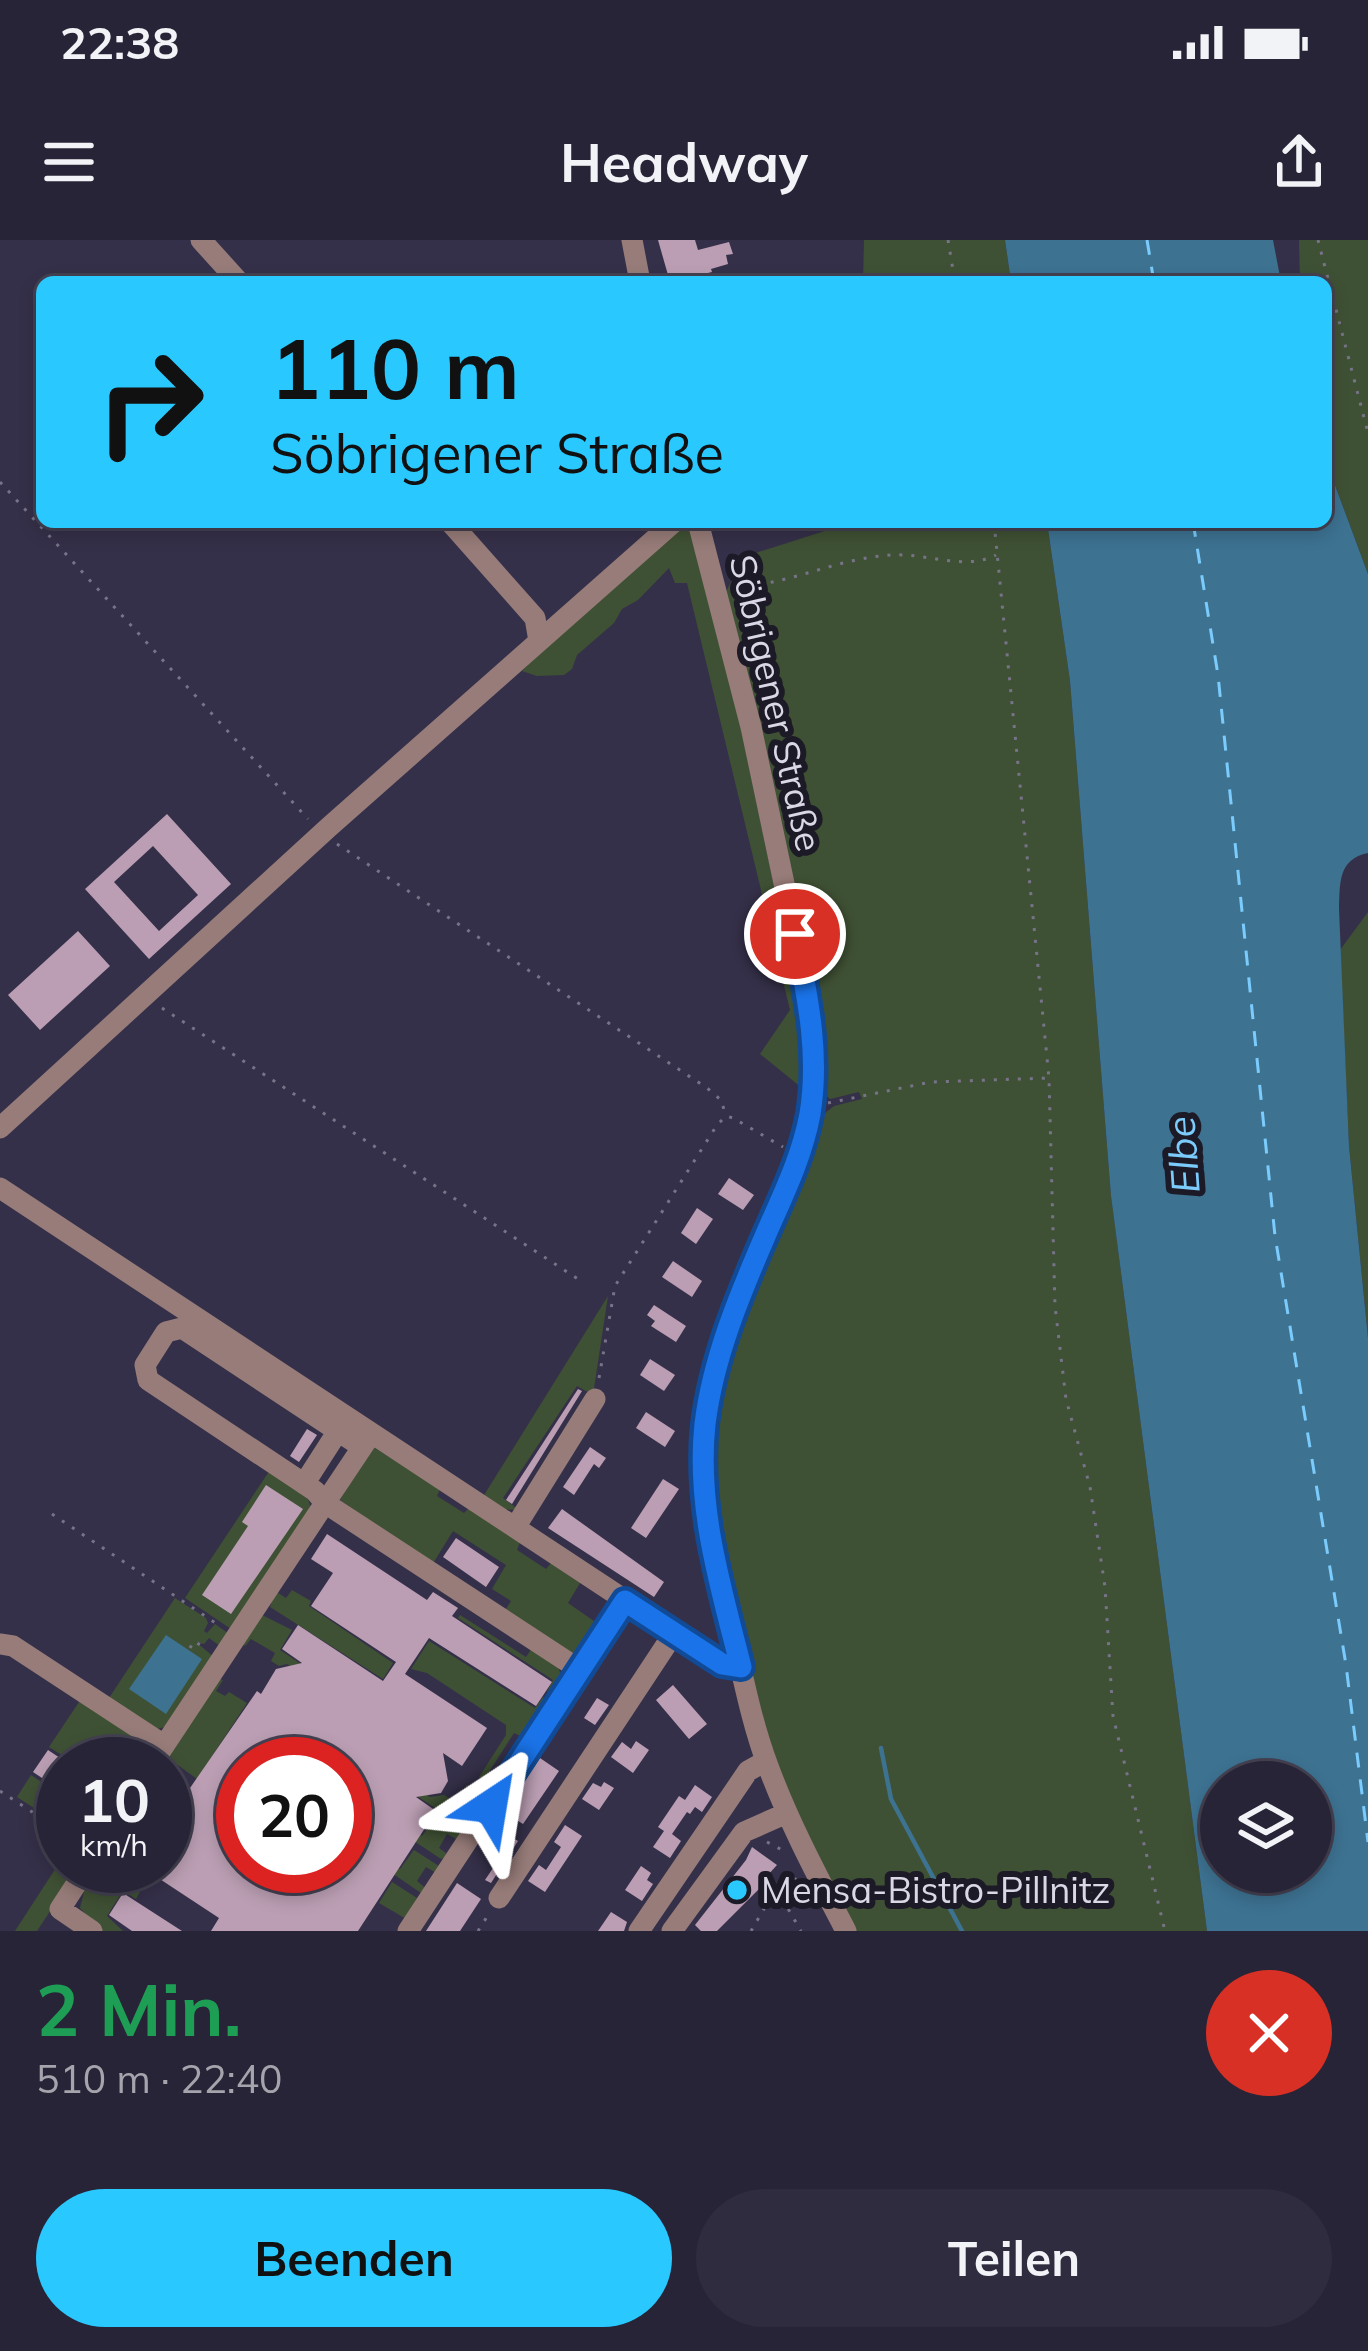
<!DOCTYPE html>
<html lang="de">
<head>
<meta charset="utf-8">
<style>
  :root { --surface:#282437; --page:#302c3f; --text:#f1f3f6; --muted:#a5a4ad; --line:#444152; --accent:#29c8ff }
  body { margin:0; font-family:Mulish,sans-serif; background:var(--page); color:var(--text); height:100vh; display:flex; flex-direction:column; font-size:45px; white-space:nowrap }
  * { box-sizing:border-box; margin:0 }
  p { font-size:39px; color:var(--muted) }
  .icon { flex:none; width:66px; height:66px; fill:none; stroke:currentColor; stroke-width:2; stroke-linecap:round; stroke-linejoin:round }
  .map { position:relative; height:1691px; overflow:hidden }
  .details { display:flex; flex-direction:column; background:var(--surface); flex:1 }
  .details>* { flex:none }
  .hud { position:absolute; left:36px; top:36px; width:1296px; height:252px; border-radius:18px; box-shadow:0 6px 18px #0003,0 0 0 3px var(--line); background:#29c8ff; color:#111; overflow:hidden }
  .fabs { position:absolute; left:1200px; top:1521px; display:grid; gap:24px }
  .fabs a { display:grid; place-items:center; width:132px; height:132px; border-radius:50%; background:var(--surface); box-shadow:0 6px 18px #0003,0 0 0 3px var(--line); font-size:60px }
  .speed { position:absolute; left:36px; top:1497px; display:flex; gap:24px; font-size:60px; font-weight:700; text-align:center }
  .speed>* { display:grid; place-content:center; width:156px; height:156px; border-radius:50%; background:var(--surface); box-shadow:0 6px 18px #0003,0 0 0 3px var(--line); line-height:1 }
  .speed small { font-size:30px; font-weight:400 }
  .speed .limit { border:18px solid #d22; background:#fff; color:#111 }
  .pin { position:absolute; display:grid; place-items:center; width:102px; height:102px; color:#fff; margin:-51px; border:6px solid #fff; border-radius:50%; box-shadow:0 3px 12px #0007 }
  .me { position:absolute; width:132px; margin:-66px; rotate:33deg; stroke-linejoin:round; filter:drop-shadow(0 0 9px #0008) }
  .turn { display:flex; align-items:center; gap:42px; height:252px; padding:0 36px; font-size:54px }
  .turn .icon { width:156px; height:156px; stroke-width:2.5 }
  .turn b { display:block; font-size:84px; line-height:102px }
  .round { display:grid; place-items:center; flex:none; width:126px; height:126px; border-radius:63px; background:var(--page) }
  .overview { display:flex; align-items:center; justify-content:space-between; height:204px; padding:0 36px }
  h1 { font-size:72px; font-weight:700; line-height:90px; color:#1e9e55 }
  .button { display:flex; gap:24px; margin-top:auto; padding:24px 36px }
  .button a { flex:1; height:138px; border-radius:72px; background:var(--accent); color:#111; font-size:48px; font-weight:700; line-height:138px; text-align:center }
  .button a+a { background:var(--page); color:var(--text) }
  .status { display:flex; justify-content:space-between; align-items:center; height:84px; padding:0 60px; background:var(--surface); direction:ltr }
  .status svg { height:33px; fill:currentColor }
  header { display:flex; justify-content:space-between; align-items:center; height:156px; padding:0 36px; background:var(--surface); font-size:54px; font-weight:700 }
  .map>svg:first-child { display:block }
  .green { fill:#3f5134 }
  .water { fill:#3d7291; fill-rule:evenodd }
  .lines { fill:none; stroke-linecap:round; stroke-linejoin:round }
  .stream { stroke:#3d7291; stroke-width:4.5 }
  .ferry { stroke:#7bccfc; stroke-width:3; stroke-dasharray:15 12; stroke-linecap:butt }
  .building { fill:#bb9eb3; fill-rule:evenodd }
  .path { stroke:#777388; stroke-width:3; stroke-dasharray:3 9; stroke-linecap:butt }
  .minor { stroke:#977c79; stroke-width:21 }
  .route-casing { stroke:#114b97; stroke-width:30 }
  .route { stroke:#1a73e8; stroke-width:21 }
  .poi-dot { fill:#29c8ff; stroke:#1c1a26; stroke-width:4.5 }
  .labels { text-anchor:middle; stroke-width:12; stroke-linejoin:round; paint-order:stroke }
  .street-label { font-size:36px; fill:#dad7e7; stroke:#1c1a26 }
  .poi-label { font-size:36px; fill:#dad7e7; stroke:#1c1a26; text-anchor:start }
  .water-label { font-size:39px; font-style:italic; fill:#7bccfc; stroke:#1c1a26 }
</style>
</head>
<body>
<div class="status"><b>22:38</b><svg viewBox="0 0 49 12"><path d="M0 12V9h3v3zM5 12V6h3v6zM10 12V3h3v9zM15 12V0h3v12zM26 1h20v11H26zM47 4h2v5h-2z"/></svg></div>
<header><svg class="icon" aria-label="menu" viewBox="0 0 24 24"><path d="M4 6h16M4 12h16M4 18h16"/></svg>Headway<svg class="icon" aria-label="share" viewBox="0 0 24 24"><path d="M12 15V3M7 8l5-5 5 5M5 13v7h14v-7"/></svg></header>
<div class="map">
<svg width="1368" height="1691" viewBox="0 0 1368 1691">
  <rect width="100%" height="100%" fill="#353049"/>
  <!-- green -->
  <path class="green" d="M 864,0 L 1005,0 L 1011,42 L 863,42 Z
    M 1299,0 L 1368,0 L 1368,334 L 1326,221 L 1326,42 L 1300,42 Z
    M 663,282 L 690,282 L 741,489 L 801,775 L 802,848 L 760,814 L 790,770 L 687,343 L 675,343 L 669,328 L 638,360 L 622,369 L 614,383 L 577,415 L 572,429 L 564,435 L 537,436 L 522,431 Z
    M 853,282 L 1047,282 L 1070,441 L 1111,956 L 1207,1691 L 853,1691 L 770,1519 L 717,1299 L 710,1243 L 722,1132 L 815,881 L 834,866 L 862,859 L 859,852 L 830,859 L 820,850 L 725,354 L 733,338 L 747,333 L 743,317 Z
    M 1368,672 L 1368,1098 L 1349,906 L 1340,710 Z
    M 608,1056 L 593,1155 L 577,1146 L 503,1258 L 519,1270 L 498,1269 L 481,1260 Z
    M 372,1206 L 440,1249 L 437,1256 L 464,1273 L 469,1268 L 520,1302 L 517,1310 L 546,1329 L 551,1323 L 580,1343 L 568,1363 L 601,1386 L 576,1416 L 504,1372 L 511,1361 L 492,1349 L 506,1325 L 453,1291 L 432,1325 L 340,1260 Z
    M 272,1227 L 306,1252 L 312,1272 L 234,1391 L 185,1358 Z
    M 292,1350 L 311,1361 L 309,1366 L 393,1423 L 383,1439 L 270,1367 L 275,1351 L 286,1358 Z
    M 175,1358 L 206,1378 L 208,1383 L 204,1391 L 207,1393 L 215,1384 L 232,1396 L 220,1406 L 209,1398 L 204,1404 L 196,1402 L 214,1417 L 172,1485 L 157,1489 L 107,1461 Z
    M 260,1374 L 292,1390 L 280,1410 L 364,1466 L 360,1472 L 287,1424 L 279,1426 L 271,1421 L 275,1413 L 251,1399 L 245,1406 L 243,1404 Z
    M 460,1375 L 526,1417 L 534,1405 L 557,1423 L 562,1439 L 554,1455 L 547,1452 L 553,1440 L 458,1378 Z
    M 429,1401 L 535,1468 L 543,1457 L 548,1461 L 527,1499 L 514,1493 L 489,1532 L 497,1538 L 496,1545 L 490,1546 L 479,1537 L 506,1495 L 506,1485 L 427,1433 L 411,1429 Z
    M 219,1439 L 223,1440 L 216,1451 L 225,1456 L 229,1452 L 247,1463 L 197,1539 L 168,1518 Z
    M 81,1459 L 144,1504 L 145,1524 L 76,1524 L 49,1507 Z
    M 357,1509 L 430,1557 L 444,1555 L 461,1565 L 465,1559 L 461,1554 L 467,1545 L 486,1556 L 467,1587 L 462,1586 L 354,1514 Z
    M 31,1535 L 63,1556 L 63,1587 L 17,1557 Z
    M 345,1547 L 422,1596 L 435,1578 L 461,1594 L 460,1601 L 447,1594 L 439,1608 L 450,1616 L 441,1619 L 345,1555 Z
    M 345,1593 L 400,1629 L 414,1610 L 439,1626 L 438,1634 L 426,1627 L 417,1641 L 428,1650 L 421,1653 L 345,1601 Z
    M 63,1617 L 63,1626 L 80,1626 L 37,1691 L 15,1691 Z
    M 97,1626 L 115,1626 L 144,1644 L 136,1659 L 123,1651 L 107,1676 L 123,1691 L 101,1691 L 80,1668 L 86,1644 Z
    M 392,1642 L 417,1658 L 408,1680 L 379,1663 Z"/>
  <!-- water -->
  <path class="water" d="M 1005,0 L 1273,0 L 1281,42 L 1011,42 Z
    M 1326,221 L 1368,334 L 1368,613 C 1338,619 1340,643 1339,669 L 1349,906 L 1368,1098 L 1368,1691 L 1207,1691 L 1111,956 L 1070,441 L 1047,282 L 1326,282 ZM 1221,1542 L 1311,1542 L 1311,1632 L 1221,1632 Z
    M 166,1395 L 202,1419 L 166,1474 L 129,1449 Z"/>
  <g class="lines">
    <!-- stream -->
    <path class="stream" d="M 881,1508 L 891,1559 L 962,1691"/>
    <!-- ferry -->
    <path class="ferry" d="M 1147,0 L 1154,42
      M 1193,282 L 1218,435 L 1275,996 L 1346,1425 L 1368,1602"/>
  </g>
  <!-- building -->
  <path class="building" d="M 658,0 L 695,0 L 698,10 L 729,2 L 733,14 L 726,15 L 728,24 L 711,29 L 712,32 L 670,42 Z
    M 167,574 L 231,644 L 149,719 L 85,649 ZM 153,606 L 198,655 L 159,691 L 114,642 Z
    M 78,691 L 110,726 L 40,790 L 8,755 Z
    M 729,938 L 754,955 L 743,970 L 718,954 Z
    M 697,968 L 713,979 L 696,1004 L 681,993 Z
    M 673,1021 L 702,1041 L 692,1057 L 662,1037 Z
    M 654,1065 L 686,1086 L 676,1102 L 651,1086 L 655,1081 L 647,1075 Z
    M 650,1119 L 675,1135 L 664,1151 L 640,1135 Z
    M 578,1149 L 582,1151 L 512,1264 L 506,1260 Z
    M 646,1172 L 675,1191 L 665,1207 L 636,1188 Z
    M 307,1189 L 317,1195 L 299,1222 L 290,1216 Z
    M 590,1207 L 606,1218 L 599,1228 L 594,1224 L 574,1255 L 563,1247 Z
    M 663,1239 L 679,1249 L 646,1298 L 631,1288 Z
    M 266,1245 L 303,1269 L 231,1374 L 202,1355 L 248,1286 L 242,1282 Z
    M 562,1269 L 664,1342 L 654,1357 L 548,1288 Z
    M 327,1294 L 427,1360 L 433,1352 L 458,1368 L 452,1376 L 552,1442 L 536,1466 L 429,1398 L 405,1434 L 487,1488 L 462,1526 L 443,1513 L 448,1541 L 441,1553 L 416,1557 L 436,1571 L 358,1691 L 211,1691 L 219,1678 L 140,1626 L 165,1626 L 165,1586 L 190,1548 L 257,1451 L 261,1454 L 276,1429 L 302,1423 L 282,1409 L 298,1385 L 383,1441 L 396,1422 L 311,1366 L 333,1333 L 311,1319 ZM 243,1524 L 345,1524 L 345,1626 L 243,1626 Z
    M 456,1298 L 499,1327 L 486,1347 L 443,1317 Z
    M 673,1445 L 707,1484 L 689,1499 L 656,1460 Z
    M 597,1458 L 609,1465 L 595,1485 L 584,1478 Z
    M 636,1501 L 649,1510 L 633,1533 L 611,1517 L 622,1502 L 631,1509 Z
    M 48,1510 L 63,1520 L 63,1552 L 33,1532 Z
    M 540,1518 L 559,1531 L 523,1584 L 504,1572 Z
    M 604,1542 L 614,1548 L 599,1570 L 582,1559 L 593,1543 L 601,1547 Z
    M 695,1545 L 712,1557 L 702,1572 L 695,1567 L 690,1574 L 687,1572 L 672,1594 L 681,1601 L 670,1618 L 653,1607 L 664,1591 L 658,1587 L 679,1556 L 685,1560 Z
    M 565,1585 L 582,1596 L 545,1652 L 528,1641 L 539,1625 L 546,1630 L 561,1607 L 554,1602 Z
    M 513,1598 L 518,1601 L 491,1643 L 485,1640 Z
    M 752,1607 L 777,1625 L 767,1636 L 770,1638 L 717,1691 L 701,1691 L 695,1685 L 746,1620 Z
    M 641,1626 L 651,1633 L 647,1640 L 653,1644 L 642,1661 L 625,1650 Z
    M 457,1643 L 481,1659 L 460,1691 L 426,1691 Z
    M 123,1653 L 182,1691 L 132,1691 L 109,1675 Z
    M 611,1672 L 627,1682 L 624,1691 L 598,1691 Z"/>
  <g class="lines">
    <!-- path -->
    <path class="path" d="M 948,0 L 955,42
      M 1318,0 L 1368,193
      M 0,242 L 308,579
      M 994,282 L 1049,838 L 1055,1066 L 1066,1159 L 1090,1247 L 1105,1347 L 1113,1476 L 1165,1691
      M 735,347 C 789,345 840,317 893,315 C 927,313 965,331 996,315
      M 337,604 L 707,848 L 721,860 L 726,876
      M 162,768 L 578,1039
      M 828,863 L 931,842 L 1049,838
      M 599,1138 L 615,1046 L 717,885 L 726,876 L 733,878 L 783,907
      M 52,1274 L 220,1386
      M 190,1408 L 194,1401 L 205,1408
      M 0,1551 L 63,1592
      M 767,1602 L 784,1611
      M 766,1642 L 776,1648 L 801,1691
      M 784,1662 L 797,1635
      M 478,1691 L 490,1672
      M 751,1691 L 775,1650"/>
    <!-- minor -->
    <path class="minor" d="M 201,0 L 239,42
      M 632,0 L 640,42
      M 450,282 L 535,378 L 539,401
      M 698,282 L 751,487 L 812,776 C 814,819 814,861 803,903 C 786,969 743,1038 722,1107 C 691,1210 707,1292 733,1394 C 743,1437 752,1484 768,1526 C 789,1583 818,1637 846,1691
      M 0,888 L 329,587 L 674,282
      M 0,948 L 722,1424 L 741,1427
      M 369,1197 L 325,1263 L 580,1430
      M 304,1244 L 338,1191
      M 516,1286 L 595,1159
      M 0,1404 L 13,1406 L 164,1505
      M 152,1524 L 325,1263 L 315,1251 L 148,1140 L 145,1125 L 166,1092 L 182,1088 L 362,1207
      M 88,1626 L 60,1669 L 92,1691
      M 499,1658 L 674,1393
      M 408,1691 L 625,1361
      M 639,1691 L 748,1531 L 766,1521
      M 672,1691 L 744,1592 L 787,1573"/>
  </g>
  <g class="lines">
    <defs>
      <path id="route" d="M 491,1566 L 625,1361 L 722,1424 L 741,1427 C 721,1348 696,1267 705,1184 C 713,1118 740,1054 766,994 C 783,955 802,917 810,874 C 820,812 807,754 795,694"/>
    </defs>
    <!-- route casing -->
    <use href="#route" class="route-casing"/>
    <!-- route -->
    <use href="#route" class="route"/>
  </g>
  <!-- markers -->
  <circle class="poi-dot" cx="737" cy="1650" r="12"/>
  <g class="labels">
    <!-- street labels -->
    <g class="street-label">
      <text transform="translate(776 463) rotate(77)" y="13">Söbrigener Straße</text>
    </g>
    <!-- poi labels -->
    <g class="poi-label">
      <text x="761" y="1663">Mensa-Bistro-Pillnitz</text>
    </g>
    <!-- water labels -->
    <g class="water-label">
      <text transform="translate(1183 915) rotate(-94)" y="14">Elbe</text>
    </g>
  </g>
</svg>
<div class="fabs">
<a><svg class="icon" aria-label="layers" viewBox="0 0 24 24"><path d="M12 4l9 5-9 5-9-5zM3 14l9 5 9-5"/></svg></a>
</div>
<div class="speed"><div>10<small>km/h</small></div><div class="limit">20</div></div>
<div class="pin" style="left:795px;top:694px;background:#d93025"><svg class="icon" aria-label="arrive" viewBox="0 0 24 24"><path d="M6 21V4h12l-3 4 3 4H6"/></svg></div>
<svg class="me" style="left:491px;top:1566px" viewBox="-20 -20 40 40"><path d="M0-17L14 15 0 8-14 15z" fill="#1a73e8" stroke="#fff" stroke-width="4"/></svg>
<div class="hud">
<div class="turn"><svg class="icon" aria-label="right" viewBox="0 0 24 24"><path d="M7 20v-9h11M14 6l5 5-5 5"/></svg><div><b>110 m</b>Söbrigener Straße</div></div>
</div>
</div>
<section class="details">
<div class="overview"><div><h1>2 Min.</h1><p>510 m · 22:40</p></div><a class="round" style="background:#d93025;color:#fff"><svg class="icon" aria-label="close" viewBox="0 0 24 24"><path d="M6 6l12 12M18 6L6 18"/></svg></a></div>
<div class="button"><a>Beenden</a><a>Teilen</a></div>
</section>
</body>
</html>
